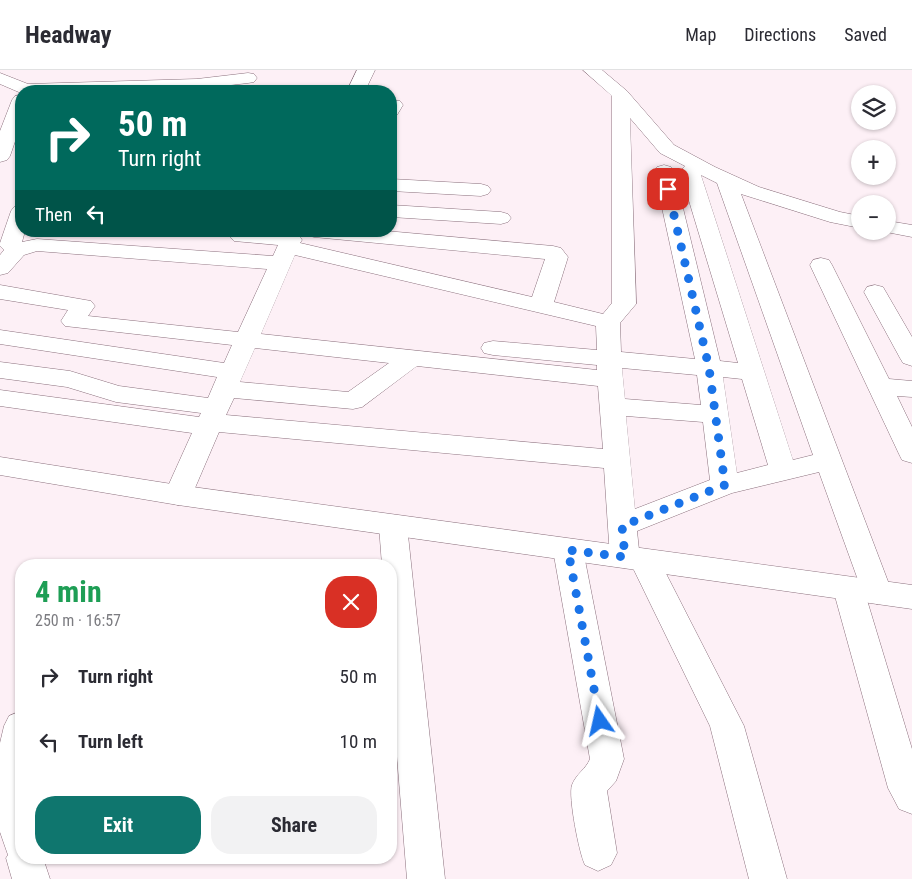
<!DOCTYPE html>
<html lang="en">
<head>
<meta charset="utf-8">
<style>
  :root { --surface:#fff; --page:#f2f2f3; --text:#2b2b33; --muted:#7c7c81; --line:#e1e1e2; --accent:#0f766e }
  body { margin:0; font-family:"Roboto Condensed",sans-serif; background:var(--page); color:var(--text); height:100vh; display:flex; flex-direction:column; font-size:19px; white-space:nowrap }
  * { box-sizing:border-box; margin:0 }
  p { font-size:16px; color:var(--muted) }
  .icon { flex:none; width:28px; height:28px; fill:none; stroke:currentColor; stroke-width:2; stroke-linecap:round; stroke-linejoin:round }
  .map { position:relative; flex:1; overflow:hidden }
  .details { position:absolute; left:15px; top:489px; width:382px; height:305px; display:flex; flex-direction:column; background:var(--surface); border-radius:20px; box-shadow:0 1px 4px #0004 }
  .details>* { flex:none }
  .banner { position:absolute; left:15px; top:15px; width:382px; height:152px; border-radius:20px; box-shadow:0 1px 4px #0004; background:#00695c; color:#fff; overflow:hidden }
  .tools { position:absolute; left:851px; top:15px; display:grid; gap:10px }
  .tools a { display:grid; place-items:center; width:45px; height:45px; border-radius:50%; background:var(--surface); box-shadow:0 1px 4px #0004; font-size:25px }
  .pin { position:absolute; display:grid; place-items:center; width:42px; height:42px; color:#fff; margin:-21px; border-radius:10px; box-shadow:0 2px 8px #0006 }
  .me { position:absolute; width:55px; margin:-28px; rotate:349deg; stroke-linejoin:round; filter:drop-shadow(0 0 4px #0008) }
  .turn { display:flex; align-items:center; gap:18px; height:105px; padding:0 20px; font-size:22px }
  .turn .icon { width:65px; height:65px; stroke-width:2.5 }
  .turn b { display:block; font-size:35px; line-height:42px }
  .then { display:flex; align-items:center; height:48px; padding:0 20px; background:#0003; gap:10px; font-size:19px }
  .round { display:grid; place-items:center; flex:none; width:52px; height:52px; border-radius:20px; background:var(--page) }
  .overview { display:flex; align-items:center; justify-content:space-between; height:85px; padding:0 20px }
  h1 { font-size:30px; font-weight:700; line-height:38px; color:#1e9e55 }
  .button { display:flex; gap:10px; margin-top:auto; padding:10px 20px }
  .button a { flex:1; height:58px; border-radius:20px; background:var(--accent); color:#fff; font-size:20px; font-weight:700; line-height:58px; text-align:center }
  .button a+a { background:var(--page); color:var(--text) }
  ul { padding:0; list-style:none }
  li { display:flex; align-items:center; gap:15px; height:65px; padding:0 20px }
  li div { flex:1 }
  li b { display:block; font-size:19px }
  li em { font-style:normal }
  header { display:flex; align-items:center; gap:30px; box-sizing:border-box; height:70px; padding:0 25px; background:var(--surface); border-bottom:1px solid var(--line) }
  header strong { font-size:24px }
  nav { display:flex; gap:28px; margin-inline-start:auto; font-size:18px }
  .map>svg:first-child { display:block }
  .lines { fill:none; stroke-linecap:round; stroke-linejoin:round }
  .minor-casing { stroke:#8b707d; stroke-width:1 }
  .secondary-casing { stroke:#8b707d; stroke-width:1 }
  .minor { fill:#fff; fill-rule:evenodd }
  .secondary { fill:#fff; fill-rule:evenodd }
  .route { stroke:#1a73e8; stroke-width:9; stroke-dasharray:0 16.2 }
</style>
</head>
<body>
<header>
<strong>Headway</strong>
<nav><a>Map</a><a>Directions</a><a>Saved</a></nav>
</header>
<div class="map">
<svg width="912" height="809" viewBox="0 0 912 809">
  <rect width="100%" height="100%" fill="#fdf0f6"/>
  <g class="lines">
    <defs>
      <path id="minor" d="M 357,0 L 375,0 L 365,21 L 347,21 Z
        M 583,0 L 602,0 L 627,21 L 674,75 L 715,97 L 759,117 L 840,142 L 860,146 L 860,158 L 830,152 L 741,124 L 892,522 L 888,530 L 877,534 L 867,530 L 912,679 L 912,744 L 899,739 L 888,718 L 833,519 L 837,511 L 848,507 L 858,510 L 819,402 L 732,423 L 637,461 L 639,480 L 644,479 L 655,482 L 744,656 L 787,809 L 749,809 L 710,656 L 632,496 L 625,498 L 615,495 L 610,487 L 604,398 L 219,362 L 192,425 L 188,432 L 178,435 L 168,432 L 164,425 L 192,363 L 0,336 L 0,320 L 199,347 L 201,343 L 116,332 L 67,317 L 0,308 L 0,292 L 70,301 L 119,316 L 208,328 L 217,307 L 0,274 L 0,260 L 224,293 L 232,275 L 65,256 L 61,251 L 68,240 L 0,229 L 0,215 L 91,231 L 95,236 L 88,246 L 238,262 L 267,199 L 37,181 L 24,185 L 8,203 L 0,205 L 0,185 L 4,180 L 0,176 L 0,173 L 11,141 L 14,137 L 21,135 L 21,161 L 25,161 L 22,172 L 37,169 L 273,186 L 278,175 L 234,171 L 225,161 L 291,164 L 299,165 L 302,170 L 300,173 L 532,227 L 545,189 L 314,167 L 307,165 L 304,161 L 386,161 L 553,176 L 561,178 L 568,187 L 554,232 L 603,244 L 612,233 L 612,26 ZM 630,48 L 660,83 L 685,96 L 680,101 L 738,293 L 720,291 L 674,101 L 671,97 L 664,95 L 657,97 L 654,101 L 695,289 L 621,282 L 620,253 L 636,234 ZM 701,105 L 717,113 L 813,385 L 793,390 ZM 295,185 L 596,256 L 597,280 L 493,271 L 484,273 L 481,278 L 484,283 L 493,285 L 597,295 L 597,300 L 261,264 ZM 255,278 L 389,293 L 348,322 L 240,312 ZM 417,296 L 598,316 L 603,379 L 226,345 L 234,328 L 353,339 L 362,337 ZM 622,298 L 697,305 L 701,335 L 625,329 ZM 723,307 L 742,309 L 768,395 L 737,403 ZM 626,346 L 703,352 L 710,410 L 635,439 Z
        M 0,3 L 28,14 L 197,9 L 248,3 L 254,4 L 257,8 L 254,12 L 248,13 L 197,19 L 21,21 L 21,23 L 0,14 Z
        M 21,25 L 21,54 L 10,86 L 7,90 L 0,92 L 0,61 L 12,30 L 15,26 Z
        M 391,30 L 400,31 L 403,35 L 397,45 L 391,46 Z
        M 391,109 L 481,114 L 488,116 L 491,120 L 488,124 L 481,126 L 391,121 Z
        M 391,135 L 501,142 L 508,144 L 511,148 L 508,152 L 501,154 L 391,147 Z
        M 888,151 L 912,155 L 912,167 L 881,161 L 888,161 Z
        M 821,188 L 829,190 L 832,195 L 889,309 L 912,311 L 912,327 L 897,326 L 912,357 L 912,393 L 902,390 L 899,384 L 810,195 L 813,190 Z
        M 875,215 L 883,217 L 912,267 L 912,296 L 903,293 L 900,288 L 864,222 L 867,217 Z
        M 393,446 L 403,449 L 407,456 L 445,809 L 407,809 L 391,613 L 391,495 L 382,495 L 379,456 L 383,449 Z
        M 568,469 L 578,472 L 583,480 L 624,689 L 616,711 L 607,721 L 617,783 L 611,795 L 598,801 L 585,795 C 579,783 568,726 572,715 C 576,704 586,699 590,689 L 553,480 L 558,472 Z
        M 21,641 L 21,788 L 43,788 L 50,809 L 12,809 L 6,788 L 8,785 L 0,762 L 0,673 L 4,656 L 9,646 Z"/>
      <path id="secondary" d="M 0,387 L 178,415 L 912,515 L 912,539 L 178,435 L 0,405 Z"/>
    </defs>
    <!-- minor casing -->
    <use href="#minor" class="minor-casing"/>
    <!-- secondary casing -->
    <use href="#secondary" class="secondary-casing"/>
    <!-- minor -->
    <use href="#minor" class="minor"/>
    <!-- secondary -->
    <use href="#secondary" class="secondary"/>
  </g>
  <g class="lines">
    <!-- route -->
    <path class="route" d="M 600,651 L 568,480 L 625,487 L 622,456 L 725,415 L 709,298 L 668,119"/>
  </g>
</svg>
<div class="tools">
<a><svg class="icon" aria-label="layers" viewBox="0 0 24 24"><path d="M12 4l9 5-9 5-9-5zM3 14l9 5 9-5"/></svg></a>
<a>+</a>
<a>−</a>
</div>
<div class="pin" style="left:668px;top:119px;background:#d93025"><svg class="icon" aria-label="arrive" viewBox="0 0 24 24"><path d="M6 21V4h12l-3 4 3 4H6"/></svg></div>
<svg class="me" style="left:600px;top:651px" viewBox="-20 -20 40 40"><path d="M0-17L14 15 0 8-14 15z" fill="#1a73e8" stroke="#fff" stroke-width="4"/></svg>
<div class="banner">
<div class="turn"><svg class="icon" aria-label="right" viewBox="0 0 24 24"><path d="M7 20v-9h11M14 6l5 5-5 5"/></svg><div><b>50 m</b>Turn right</div></div>
<div class="then">Then<svg class="icon" aria-label="left" viewBox="0 0 24 24"><path d="M17 20v-9H6M10 6l-5 5 5 5"/></svg></div>
</div>
<section class="details">
<div class="overview"><div><h1>4 min</h1><p>250 m · 16:57</p></div><a class="round" style="background:#d93025;color:#fff"><svg class="icon" aria-label="close" viewBox="0 0 24 24"><path d="M6 6l12 12M18 6L6 18"/></svg></a></div>
<ul>
<li><svg class="icon" aria-label="right" viewBox="0 0 24 24"><path d="M7 20v-9h11M14 6l5 5-5 5"/></svg><div><b>Turn right</b></div><em>50 m</em></li>
<li><svg class="icon" aria-label="left" viewBox="0 0 24 24"><path d="M17 20v-9H6M10 6l-5 5 5 5"/></svg><div><b>Turn left</b></div><em>10 m</em></li>
</ul>
<div class="button"><a>Exit</a><a>Share</a></div>
</section>
</div>
</body>
</html>
